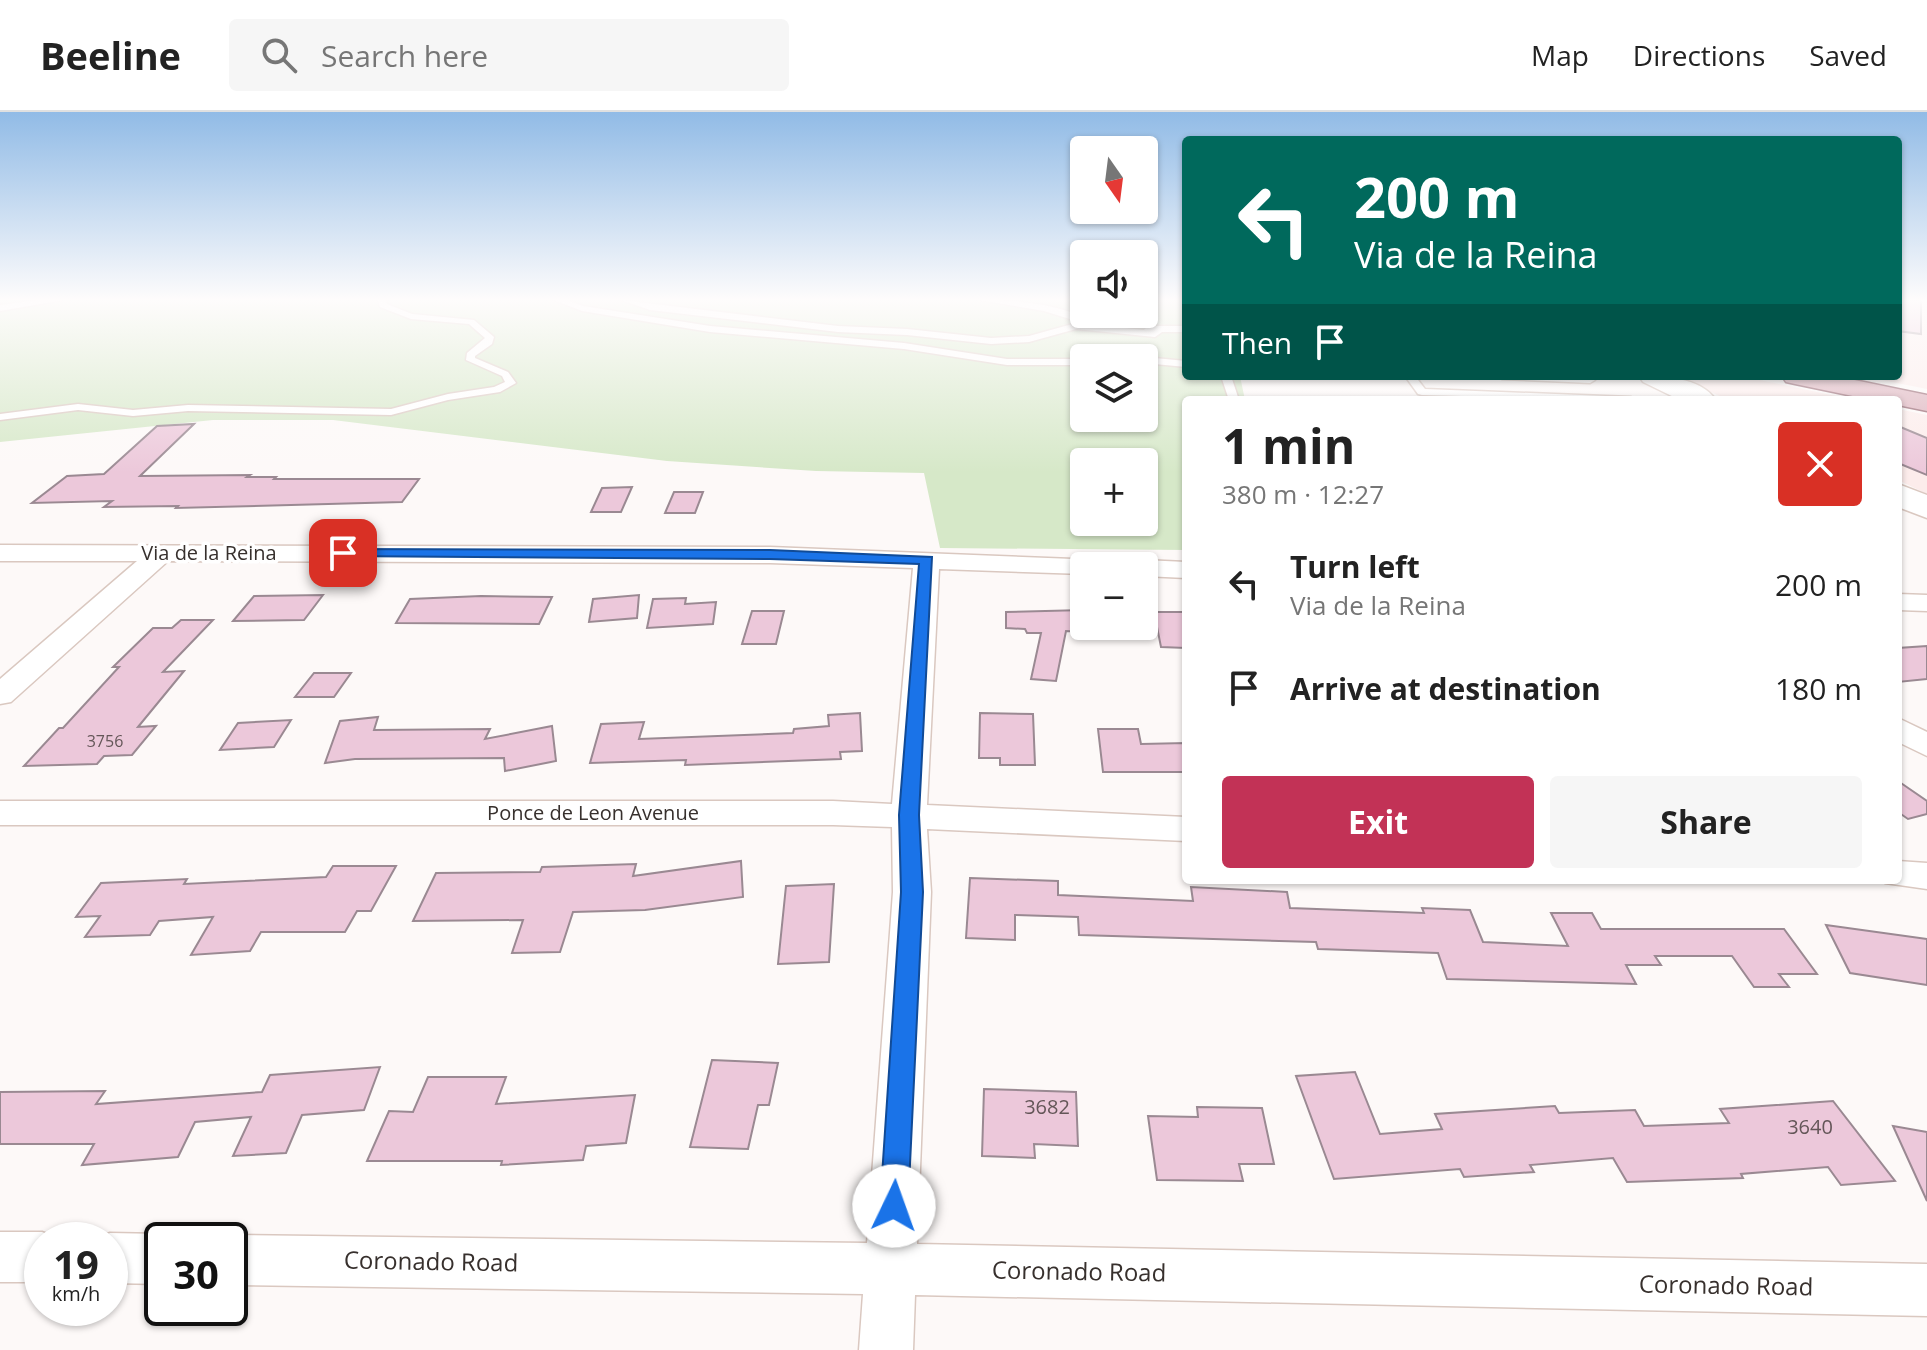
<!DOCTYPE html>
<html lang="en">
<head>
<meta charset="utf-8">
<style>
  :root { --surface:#fff; --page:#f6f6f6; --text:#222; --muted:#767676; --line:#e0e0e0; --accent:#c23256 }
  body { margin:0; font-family:"Open Sans",sans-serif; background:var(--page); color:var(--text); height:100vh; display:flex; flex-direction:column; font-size:30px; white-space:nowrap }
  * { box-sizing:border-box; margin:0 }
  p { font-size:26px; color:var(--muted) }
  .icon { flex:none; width:44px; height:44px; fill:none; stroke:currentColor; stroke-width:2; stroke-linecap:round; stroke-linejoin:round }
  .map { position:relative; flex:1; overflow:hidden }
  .details { position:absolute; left:1182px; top:284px; width:720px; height:488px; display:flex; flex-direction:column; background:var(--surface); border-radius:8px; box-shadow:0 2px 6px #0004 }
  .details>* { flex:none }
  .banner { position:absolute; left:1182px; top:24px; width:720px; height:244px; border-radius:8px; box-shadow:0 2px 6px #0004; background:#00695c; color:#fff; overflow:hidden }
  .needle { width:52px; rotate:166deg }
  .fabs { position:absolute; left:1070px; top:24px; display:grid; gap:16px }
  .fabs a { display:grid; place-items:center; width:88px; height:88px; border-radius:8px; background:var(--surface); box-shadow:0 2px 6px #0004; font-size:40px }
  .speed { position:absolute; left:24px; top:1110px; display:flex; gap:16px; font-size:40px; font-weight:700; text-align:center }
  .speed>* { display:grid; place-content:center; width:104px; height:104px; border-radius:50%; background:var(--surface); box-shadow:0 2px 6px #0004; line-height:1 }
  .speed small { font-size:20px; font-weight:400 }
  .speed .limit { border:4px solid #111; border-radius:12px; background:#fff; color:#111 }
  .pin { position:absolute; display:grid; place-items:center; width:68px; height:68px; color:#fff; margin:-34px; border-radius:16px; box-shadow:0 4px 12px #0006 }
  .me { position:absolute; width:88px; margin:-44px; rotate:3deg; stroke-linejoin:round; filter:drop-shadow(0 0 6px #0008) }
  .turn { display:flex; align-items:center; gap:28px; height:168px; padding:0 40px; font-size:36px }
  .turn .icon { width:104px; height:104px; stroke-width:2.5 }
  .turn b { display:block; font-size:56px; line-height:68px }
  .then { display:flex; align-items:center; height:76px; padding:0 40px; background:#0003; gap:16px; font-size:30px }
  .round { display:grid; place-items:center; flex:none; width:84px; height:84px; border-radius:8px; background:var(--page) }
  .overview { display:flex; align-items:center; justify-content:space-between; height:136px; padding:0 40px }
  h1 { font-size:48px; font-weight:700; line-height:60px }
  .primary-button { display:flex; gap:16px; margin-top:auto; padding:16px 40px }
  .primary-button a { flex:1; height:92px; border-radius:8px; background:var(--accent); color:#fff; font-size:32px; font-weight:700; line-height:92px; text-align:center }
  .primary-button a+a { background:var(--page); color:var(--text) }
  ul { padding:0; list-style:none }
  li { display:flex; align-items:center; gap:24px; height:104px; padding:0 40px }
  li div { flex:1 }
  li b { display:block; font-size:30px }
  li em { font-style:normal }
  header { display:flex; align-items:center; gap:48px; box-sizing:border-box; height:112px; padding:0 40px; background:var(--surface); border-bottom:2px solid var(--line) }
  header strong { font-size:38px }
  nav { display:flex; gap:44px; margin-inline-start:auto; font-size:28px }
  .search { width:560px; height:72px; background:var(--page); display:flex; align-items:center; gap:20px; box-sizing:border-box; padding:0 28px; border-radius:8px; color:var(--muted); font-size:30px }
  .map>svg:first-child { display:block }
  .education { fill:#fceceb }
  .green { fill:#d6e8c8; fill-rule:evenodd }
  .building { fill:#ecc8da; stroke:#9a8992; stroke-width:2 }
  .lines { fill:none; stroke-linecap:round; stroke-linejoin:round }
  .lane-casing { stroke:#dac8c0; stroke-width:3 }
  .street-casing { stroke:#dac8c0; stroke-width:3 }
  .secondary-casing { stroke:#dac8c0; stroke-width:3 }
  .primary-casing { stroke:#925f6b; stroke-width:3 }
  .lane { fill:#fff; fill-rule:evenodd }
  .street { fill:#fff; fill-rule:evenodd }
  .secondary { fill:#fff; fill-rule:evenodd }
  .primary { fill:#dbafba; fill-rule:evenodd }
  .route { fill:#1a73e8; stroke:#114b97; stroke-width:2 }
  .labels { text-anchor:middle; stroke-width:7; stroke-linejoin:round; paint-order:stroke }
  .number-label { font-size:16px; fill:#645658 }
  .street-label { font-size:20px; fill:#37302d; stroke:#fff }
  .near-number-label { font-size:20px; fill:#645658 }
  .near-street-label { font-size:24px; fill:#37302d; stroke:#fff }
</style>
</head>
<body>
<header>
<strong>Beeline</strong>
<div class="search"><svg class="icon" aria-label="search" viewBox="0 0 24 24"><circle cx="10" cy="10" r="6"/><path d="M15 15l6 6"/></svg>Search here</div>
<nav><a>Map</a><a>Directions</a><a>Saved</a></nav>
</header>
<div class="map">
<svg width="1927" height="1238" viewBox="0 0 1927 1238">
  <rect width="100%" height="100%" fill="#fdf9f8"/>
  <!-- education -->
  <path class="education" d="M 1898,188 L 1927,188 L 1927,277 L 1862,264 L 1898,264 Z
    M 1677,264 L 1741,264 L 1855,288 L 1728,288 Z
    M 1898,297 L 1927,303 L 1927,382 L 1898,368 Z"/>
  <!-- green -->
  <path class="green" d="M 0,188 L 1084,188 L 1084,202 L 1144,202 L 1144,188 L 1186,188 L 1186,264 L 1240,264 L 1245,288 L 1186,288 L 1186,438 L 940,436 L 924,361 L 816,359 L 667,349 L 333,308 L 213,308 L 0,330 ZM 1084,246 L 1144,246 L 1144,306 L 1084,306 ZM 1084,350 L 1144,350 L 1144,410 L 1084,410 Z"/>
  <!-- building -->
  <path class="building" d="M 1898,188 L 1921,188 L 1921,222 L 1898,219 Z
    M 194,312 L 140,364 L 250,363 L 247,365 L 276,365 L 274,367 L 419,367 L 402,390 L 176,396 L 178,394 L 104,395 L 112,389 L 32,391 L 67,364 L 104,362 L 157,314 Z
    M 1898,314 L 1927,326 L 1927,363 L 1898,351 Z
    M 632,375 L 621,400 L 591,400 L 602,376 Z
    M 674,380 L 703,380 L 695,401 L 665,401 Z
    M 323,483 L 304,508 L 233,509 L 254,484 Z
    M 639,483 L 637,506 L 589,510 L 593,487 Z
    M 481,484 L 552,485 L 539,512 L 396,511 L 410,487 Z
    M 686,486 L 685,492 L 716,490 L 713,512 L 647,516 L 653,487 Z
    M 1084,498 L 1084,520 L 1066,519 L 1056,569 L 1031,567 L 1041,521 L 1027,521 L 1025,517 L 1006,516 L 1006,500 Z
    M 752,499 L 784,499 L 776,532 L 742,532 Z
    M 1154,500 L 1186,500 L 1186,536 L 1161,535 Z
    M 181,508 L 213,508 L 163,560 L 184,559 L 138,615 L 156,614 L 132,643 L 104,644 L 97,652 L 24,654 L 59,616 L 63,616 L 119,555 L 113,555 L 153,516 L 172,516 Z
    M 1927,534 L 1927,567 L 1898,570 L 1898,536 Z
    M 314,561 L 351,561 L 334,585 L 295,585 Z
    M 860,601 L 862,639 L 840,640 L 841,647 L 685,653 L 686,648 L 590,651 L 601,612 L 644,610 L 639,627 L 793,621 L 794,617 L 829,614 L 828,603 Z
    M 980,601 L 1033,602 L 1035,653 L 1000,653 L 1000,646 L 979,646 Z
    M 378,605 L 374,618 L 490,617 L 485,627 L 552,614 L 556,649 L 505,659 L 504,646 L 355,647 L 325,651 L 340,609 Z
    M 291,608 L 274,635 L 220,638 L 238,611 Z
    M 1098,617 L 1138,617 L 1141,632 L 1186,631 L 1186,660 L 1103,660 Z
    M 1898,669 L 1927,689 L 1927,702 L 1908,707 L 1898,700 Z
    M 741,749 L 743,785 L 645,798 L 573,800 L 560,840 L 512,841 L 523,808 L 413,809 L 436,761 L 540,760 L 542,755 L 636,752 L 633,764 Z
    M 333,754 L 396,754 L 371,799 L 357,799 L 345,820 L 261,820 L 250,839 L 191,843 L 213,805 L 159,809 L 150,823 L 85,825 L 100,804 L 76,805 L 101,771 L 187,767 L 184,772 L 326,765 Z
    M 970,766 L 1058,769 L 1058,783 L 1193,789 L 1191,775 L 1287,780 L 1290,796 L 1424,801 L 1422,796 L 1470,798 L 1483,830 L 1568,834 L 1551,801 L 1592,801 L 1601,817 L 1784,817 L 1817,862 L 1779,862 L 1789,875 L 1754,875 L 1732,844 L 1655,844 L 1661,853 L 1626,853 L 1636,872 L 1447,867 L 1438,841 L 1318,837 L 1316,830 L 1079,823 L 1078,805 L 1015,803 L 1015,828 L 966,826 Z
    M 834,772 L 829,850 L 778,852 L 786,774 Z
    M 1826,813 L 1927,827 L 1927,873 L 1850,861 Z
    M 712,948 L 778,951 L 769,993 L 758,993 L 748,1037 L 690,1035 Z
    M 380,955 L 364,998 L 302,1003 L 286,1041 L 233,1044 L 251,1005 L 195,1010 L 178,1045 L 82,1053 L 94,1032 L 0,1032 L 0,980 L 105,979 L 96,992 L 262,980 L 270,963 Z
    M 1355,960 L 1380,1022 L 1442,1017 L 1435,1002 L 1555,994 L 1559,1001 L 1635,998 L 1644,1014 L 1729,1011 L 1720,997 L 1833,989 L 1895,1069 L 1841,1073 L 1828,1055 L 1741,1062 L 1743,1066 L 1627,1070 L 1613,1046 L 1530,1053 L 1534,1060 L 1464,1065 L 1460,1057 L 1334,1067 L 1296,964 Z
    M 428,965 L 506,965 L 496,992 L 635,983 L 626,1031 L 586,1034 L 583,1048 L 501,1053 L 502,1049 L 367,1049 L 389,999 L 413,1000 Z
    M 984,977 L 1076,980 L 1078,1034 L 1034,1032 L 1035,1046 L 982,1044 Z
    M 1197,995 L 1262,996 L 1274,1052 L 1239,1052 L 1243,1069 L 1157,1068 L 1148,1004 L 1198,1005 Z
    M 1893,1014 L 1927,1020 L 1927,1089 Z"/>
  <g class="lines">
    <defs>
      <path id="lane" d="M 39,188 L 63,188 L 0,199 L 0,193 Z
        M 378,188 L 386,188 L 387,192 L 412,202 L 474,208 L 494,225 L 492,232 L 475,244 L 475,246 L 508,260 L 516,271 L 500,280 L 448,288 L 391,303 L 188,299 L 133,304 L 78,298 L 0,308 L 0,302 L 78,292 L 133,298 L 188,293 L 391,297 L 448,282 L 494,275 L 505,270 L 502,264 L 466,248 L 467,241 L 485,226 L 469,212 L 411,207 L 380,195 Z
        M 554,188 L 567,188 L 583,194 L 710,214 L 904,231 L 1007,247 L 1084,247 L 1084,253 L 1007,253 L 904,237 L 710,220 L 582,199 Z
        M 621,188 L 838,214 L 907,217 L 991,226 L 1029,224 L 1076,211 L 1144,218 L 1148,214 L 1186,214 L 1186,220 L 1162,220 L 1155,225 L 1076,217 L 1029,230 L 991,232 L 907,223 L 838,220 L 650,198 Z
        M 980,188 C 1016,188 1062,192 1093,210 L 1089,213 L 1044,199 Z
        M 1144,245 L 1186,249 L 1186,255 L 1144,251 L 1144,246 L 1141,246 Z
        M 1221,264 L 1231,264 L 1239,288 L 1229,288 Z
        M 1405,264 L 1415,264 L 1425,277 L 1631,285 L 1636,288 L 1422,283 L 1418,282 Z
        M 1497,264 C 1519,264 1579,259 1595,268 L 1590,271 L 1502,267 Z"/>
      <path id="street" d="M 0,433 L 770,435 L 1099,448 L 1103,454 L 1084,454 L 1084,462 L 939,457 L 927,693 L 1186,705 L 1186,729 L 927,717 L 931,780 L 917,1132 L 1927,1152 L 1927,1204 L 915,1183 L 913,1238 L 859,1238 L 863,1182 L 230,1173 L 230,1128 L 218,1128 L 230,1123 L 867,1131 L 893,780 L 892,715 L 833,713 L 0,713 L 0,689 L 833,689 L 892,692 L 913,456 L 770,451 L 168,449 L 11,590 L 0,592 L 0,567 L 137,449 L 0,449 Z
        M 1144,448 L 1186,450 L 1186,466 L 1144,464 L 1144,454 L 1132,454 Z
        M 1898,482 L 1927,483 L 1927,499 L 1898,498 Z
        M 1898,606 L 1927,620 L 1927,644 L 1898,630 Z
        M 1898,749 L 1927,751 L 1927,777 L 1885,771 L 1883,768 L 1898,768 Z
        M 0,1120 L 42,1120 L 60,1127 L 42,1128 L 42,1170 L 0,1170 Z
        M 110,1121 L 162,1122 L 176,1128 L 162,1128 L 162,1172 L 110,1171 L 110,1128 L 93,1128 Z"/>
      <path id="secondary" d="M 1639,264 C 1664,264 1700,265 1716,288 L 1680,288 L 1643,270 Z
        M 1898,372 L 1927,383 L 1927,406 L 1898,395 Z"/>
      <path id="primary" d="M 1782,264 L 1835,264 L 1927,283 L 1927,299 L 1898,293 L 1898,288 L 1872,288 L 1795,272 L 1786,270 Z"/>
    </defs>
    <!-- lane casing -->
    <use href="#lane" class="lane-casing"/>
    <!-- street casing -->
    <use href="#street" class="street-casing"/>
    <!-- secondary casing -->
    <use href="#secondary" class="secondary-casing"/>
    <!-- primary casing -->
    <use href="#primary" class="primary-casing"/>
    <!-- lane -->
    <use href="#lane" class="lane"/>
    <!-- street -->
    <use href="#street" class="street"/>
    <!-- secondary -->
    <use href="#secondary" class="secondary"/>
    <!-- primary -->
    <use href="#primary" class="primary"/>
  </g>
  <!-- sky -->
  <linearGradient id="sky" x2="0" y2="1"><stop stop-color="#91bbe6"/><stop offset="0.52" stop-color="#fefcfc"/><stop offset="1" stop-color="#fefcfc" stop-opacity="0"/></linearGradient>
  <rect width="1927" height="361" fill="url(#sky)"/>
  <!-- route -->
  <path class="route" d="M 343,437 L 770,438 L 932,445 L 919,703 L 923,780 L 908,1094 L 904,1103 L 894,1107 L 884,1103 L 880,1094 L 901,780 L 899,703 L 919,452 L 770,447 L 337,444 L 335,441 Z"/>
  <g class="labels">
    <!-- number labels -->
    <g class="number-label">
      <text x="105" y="635">3756</text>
    </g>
    <!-- street labels -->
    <g class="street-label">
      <text x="209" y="448">Via de la Reina</text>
      <text x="593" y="708">Ponce de Leon Avenue</text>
    </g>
    <!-- near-number labels -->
    <g class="near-number-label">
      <text x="1047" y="1002">3682</text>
      <text x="1810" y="1022">3640</text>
    </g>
    <!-- near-street labels -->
    <g class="near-street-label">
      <text transform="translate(431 1150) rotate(1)" y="8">Coronado Road</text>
      <text transform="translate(1079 1160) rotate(1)" y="8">Coronado Road</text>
      <text transform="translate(1726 1174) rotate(1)" y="8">Coronado Road</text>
    </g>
  </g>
</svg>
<div class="fabs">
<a><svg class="needle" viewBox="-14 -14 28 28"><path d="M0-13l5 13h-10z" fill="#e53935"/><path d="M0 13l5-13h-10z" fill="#767676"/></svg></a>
<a><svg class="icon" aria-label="sound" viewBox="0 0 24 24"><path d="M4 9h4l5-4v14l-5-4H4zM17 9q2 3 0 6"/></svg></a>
<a><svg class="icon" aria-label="layers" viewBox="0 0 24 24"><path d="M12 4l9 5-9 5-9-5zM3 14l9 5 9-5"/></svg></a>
<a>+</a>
<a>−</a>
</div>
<div class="speed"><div>19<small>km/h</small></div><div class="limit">30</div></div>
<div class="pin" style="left:343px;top:441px;background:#d93025"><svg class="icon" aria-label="arrive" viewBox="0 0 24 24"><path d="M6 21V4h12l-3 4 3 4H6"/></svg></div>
<svg class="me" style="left:894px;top:1094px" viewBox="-20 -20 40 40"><circle r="19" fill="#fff"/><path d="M0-13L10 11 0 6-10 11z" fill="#1a73e8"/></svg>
<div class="banner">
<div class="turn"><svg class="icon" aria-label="left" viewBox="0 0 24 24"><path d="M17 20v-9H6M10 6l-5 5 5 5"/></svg><div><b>200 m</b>Via de la Reina</div></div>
<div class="then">Then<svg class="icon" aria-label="arrive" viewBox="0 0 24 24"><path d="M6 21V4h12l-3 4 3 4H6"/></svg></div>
</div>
<section class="details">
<div class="overview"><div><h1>1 min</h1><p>380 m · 12:27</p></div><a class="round" style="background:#d93025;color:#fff"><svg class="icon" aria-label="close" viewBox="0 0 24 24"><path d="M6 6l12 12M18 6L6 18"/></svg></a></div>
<ul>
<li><svg class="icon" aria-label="left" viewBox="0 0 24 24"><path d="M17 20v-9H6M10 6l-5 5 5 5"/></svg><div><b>Turn left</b><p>Via de la Reina</p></div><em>200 m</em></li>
<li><svg class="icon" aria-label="arrive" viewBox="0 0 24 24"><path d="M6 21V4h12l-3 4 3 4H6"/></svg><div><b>Arrive at destination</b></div><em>180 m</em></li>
</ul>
<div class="primary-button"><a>Exit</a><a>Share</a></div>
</section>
</div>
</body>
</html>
